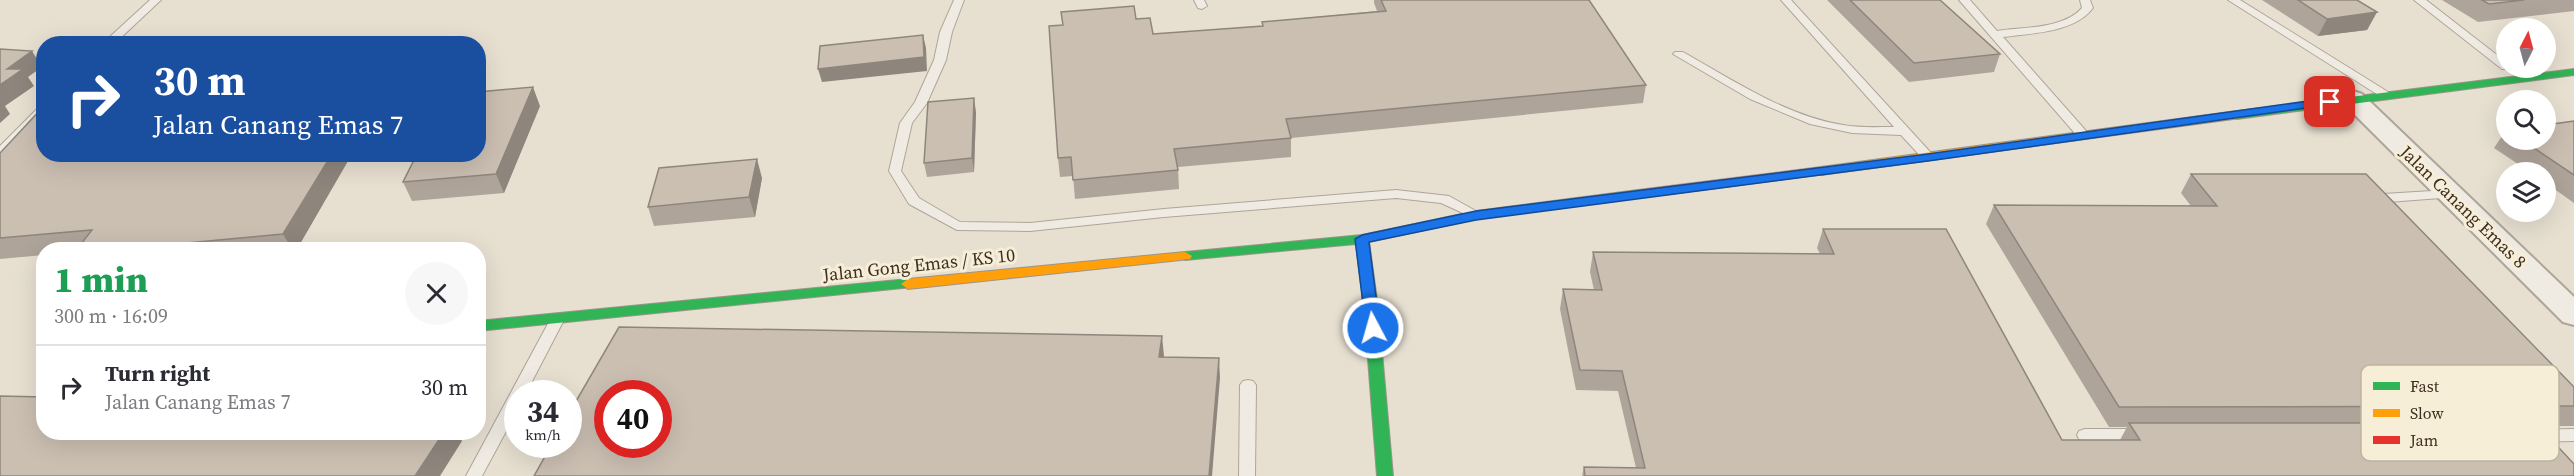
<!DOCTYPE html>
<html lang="en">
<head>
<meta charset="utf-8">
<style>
  :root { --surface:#fff; --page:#f7f7f7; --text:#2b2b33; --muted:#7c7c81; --line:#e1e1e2 }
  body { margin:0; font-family:"Source Serif 4",serif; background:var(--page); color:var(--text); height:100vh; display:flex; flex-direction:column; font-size:22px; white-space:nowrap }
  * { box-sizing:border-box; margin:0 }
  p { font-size:20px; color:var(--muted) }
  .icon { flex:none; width:33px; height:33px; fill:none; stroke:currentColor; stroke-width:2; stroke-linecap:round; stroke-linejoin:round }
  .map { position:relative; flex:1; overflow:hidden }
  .panel { position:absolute; left:36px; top:242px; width:450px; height:198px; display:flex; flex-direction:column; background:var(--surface); border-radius:24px; box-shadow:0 6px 24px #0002 }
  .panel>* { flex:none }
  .top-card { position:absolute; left:36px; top:36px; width:450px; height:126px; border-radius:24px; box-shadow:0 6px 24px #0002; background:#1a4fa0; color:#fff; overflow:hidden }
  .needle { width:39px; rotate:6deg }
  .buttons { position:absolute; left:2496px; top:18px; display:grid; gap:12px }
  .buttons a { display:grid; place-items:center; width:60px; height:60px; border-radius:50%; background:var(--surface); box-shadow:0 6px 24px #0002; font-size:30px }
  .speed { position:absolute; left:504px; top:380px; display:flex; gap:12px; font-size:30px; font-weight:700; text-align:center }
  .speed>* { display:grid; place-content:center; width:78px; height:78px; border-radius:50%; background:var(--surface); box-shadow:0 6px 24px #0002; line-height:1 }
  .speed small { font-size:15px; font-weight:400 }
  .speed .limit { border:9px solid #d22; background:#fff; color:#111 }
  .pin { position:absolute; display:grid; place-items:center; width:51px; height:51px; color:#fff; margin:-26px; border-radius:12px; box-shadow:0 3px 9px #0006 }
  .me { position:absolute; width:66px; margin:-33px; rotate:354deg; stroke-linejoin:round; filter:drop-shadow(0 0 4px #0008) }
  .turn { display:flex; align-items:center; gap:21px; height:126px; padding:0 18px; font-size:27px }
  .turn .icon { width:78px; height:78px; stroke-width:2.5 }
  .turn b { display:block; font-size:42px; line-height:51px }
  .round { display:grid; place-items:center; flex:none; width:63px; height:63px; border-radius:32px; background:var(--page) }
  .overview { display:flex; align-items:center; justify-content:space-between; height:102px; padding:0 18px }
  h1 { font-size:36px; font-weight:800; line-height:45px; color:#1e9e55 }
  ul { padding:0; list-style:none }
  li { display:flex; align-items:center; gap:18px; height:84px; padding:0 18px; border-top:2px solid var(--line) }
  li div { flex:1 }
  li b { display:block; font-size:22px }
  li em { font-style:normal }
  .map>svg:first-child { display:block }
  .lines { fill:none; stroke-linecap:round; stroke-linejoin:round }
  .lane-casing { stroke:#ada599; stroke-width:2 }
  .street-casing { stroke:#ada599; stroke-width:4 }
  .fast-casing { stroke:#9c958a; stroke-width:2 }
  .slow-casing { stroke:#9c958a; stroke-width:2 }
  .jam-casing { stroke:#9c958a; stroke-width:2 }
  .lane { fill:#efebe3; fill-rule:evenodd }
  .street { fill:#efebe3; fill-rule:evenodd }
  .fast { fill:#30b455; fill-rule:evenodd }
  .slow { fill:#ff9f0a; fill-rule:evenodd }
  .jam { fill:#e5322d; fill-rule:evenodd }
  .wall { fill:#afa499 }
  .shaded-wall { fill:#8e867d }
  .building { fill:#cbbfb2; stroke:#8e867d; stroke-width:1.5; fill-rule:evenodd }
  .route { fill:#1a73e8; stroke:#114b97; stroke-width:1.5 }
  .labels { text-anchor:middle; stroke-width:6; stroke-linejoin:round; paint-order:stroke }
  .street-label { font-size:18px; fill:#3d2e20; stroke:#f7eed8 }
  .key { fill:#f7eed8; stroke:#bfb4a1; stroke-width:1.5 }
  .key-label { font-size:16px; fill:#3d2e20 }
</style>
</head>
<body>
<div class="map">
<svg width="2574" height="476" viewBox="0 0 2574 476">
  <rect width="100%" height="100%" fill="#e7e0d1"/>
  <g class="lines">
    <defs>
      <path id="lane" d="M 150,0 L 161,0 L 114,44 L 102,44 Z
        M 954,0 L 964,0 L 952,32 L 946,60 L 927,103 L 912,123 L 901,171 L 919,198 L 960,222 L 1030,223 L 1164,209 L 1396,190 L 1449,196 L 1483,215 L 1476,219 L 1441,203 L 1396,198 L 1164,217 L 1030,231 L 957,230 L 909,204 L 889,171 L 900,123 L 915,102 L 934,60 L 940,32 Z
        M 1194,0 L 1204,0 L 1207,6 L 1202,9 L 1198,8 Z
        M 1781,0 L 1791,0 L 1932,154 L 1934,157 L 1932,160 L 1924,160 L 1901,135 L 1852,133 L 1810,124 L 1750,99 L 1673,54 L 1675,52 L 1683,52 C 1733,80 1786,116 1843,125 C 1860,128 1877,127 1894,127 Z
        M 1959,0 L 1970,0 L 1997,31 C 2023,27 2064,29 2082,8 L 2080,0 L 2090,0 L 2093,8 C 2074,33 2032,33 2003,37 L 2087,132 L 2089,135 L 2087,138 L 2079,138 Z
        M 2228,0 L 2240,0 L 2393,95 L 2391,98 L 2383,98 Z
        M 2414,0 L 2426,0 L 2506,62 L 2506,68 L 2511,68 L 2510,69 L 2502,69 Z
        M 40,106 L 44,106 L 44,116 L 4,156 L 0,157 L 0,146 Z
        M 2449,190 L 2454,191 L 2455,194 L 2454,197 L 2388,202 L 2393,209 L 2386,213 L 2381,212 L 2374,203 L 2378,195 L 2383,194 Z
        M 558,313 L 565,318 L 526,393 L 518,393 L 518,409 L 482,476 L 466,476 L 551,318 Z
        M 1248,380 L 1253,381 L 1256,385 L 1255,476 L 1239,476 L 1240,385 L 1243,381 Z
        M 2085,429 L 2140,429 L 2146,431 L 2148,435 L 2146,439 L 2140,441 L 2085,441 L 2079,439 L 2077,435 L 2079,431 Z
        M 2574,429 L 2574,441 L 2531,442 L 2525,440 L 2523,436 L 2525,432 L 2531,430 Z"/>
      <path id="street" d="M 2353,91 L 2362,94 L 2574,297 L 2574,325 L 2563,322 L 2344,104 L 2340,99 L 2344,94 Z"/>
      <path id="fast" d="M 2574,69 L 2574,75 L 2237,119 L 2231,115 L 2237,111 Z
        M 1638,190 L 1643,191 L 1644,194 L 1643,197 L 1476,219 L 1369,242 L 1378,307 L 1393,476 L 1377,476 L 1364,307 L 1356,244 L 1185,260 L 1178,256 L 1185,252 L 1362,235 L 1476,211 Z
        M 908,279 L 913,281 L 915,284 L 913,287 L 478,331 L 478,321 Z"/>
      <path id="slow" d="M 2237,111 L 2241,112 L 2243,115 L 2241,118 L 1821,175 L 1815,171 L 1821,167 Z
        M 1185,252 L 1192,256 L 1190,259 L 908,289 L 901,284 L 908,279 Z"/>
      <path id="jam" d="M 1821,167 L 1825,168 L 1827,171 L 1825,174 L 1638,198 L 1632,194 L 1638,190 Z"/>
    </defs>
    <!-- lane casing -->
    <use href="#lane" class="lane-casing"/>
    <!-- street casing -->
    <use href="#street" class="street-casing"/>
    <!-- fast casing -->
    <use href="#fast" class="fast-casing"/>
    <!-- slow casing -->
    <use href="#slow" class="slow-casing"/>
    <!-- jam casing -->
    <use href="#jam" class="jam-casing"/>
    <!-- lane -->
    <use href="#lane" class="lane"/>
    <!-- street -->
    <use href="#street" class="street"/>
    <!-- fast -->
    <use href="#fast" class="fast"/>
    <!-- slow -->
    <use href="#slow" class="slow"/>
    <!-- jam -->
    <use href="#jam" class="jam"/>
  </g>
  <!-- wall -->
  <path class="wall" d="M 1374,0 L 1589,0 L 1646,85 L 1643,103 L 1291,138 L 1291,157 L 1178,167 L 1179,189 L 1075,199 L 1073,176 L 1060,177 L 1058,158 L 1136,19 L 1153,34 L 1262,26 L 1262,22 L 1377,11 L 1374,3 Z
    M 1827,0 L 1940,0 L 2000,54 L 1994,72 L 1909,82 Z
    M 2262,0 L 2357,0 L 2377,12 L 2367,30 L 2318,36 Z
    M 2442,0 L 2574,0 L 2574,11 L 2478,22 Z
    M 540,106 L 504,193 L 412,201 L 403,182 Z
    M 976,112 L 974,172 L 927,177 L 924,163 Z
    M 2574,121 L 2574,203 L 2546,183 L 2546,172 L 2530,172 L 2494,148 L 2506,130 L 2506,140 L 2546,140 Z
    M 0,153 L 44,154 L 352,154 L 297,249 L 44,249 L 44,255 L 0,259 Z
    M 2191,174 L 2574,387 L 2574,426 L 2539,426 L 2574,476 L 1582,476 L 1584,467 L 1636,468 L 1618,391 L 1576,390 L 1560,309 L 1563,289 L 1594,290 L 1590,272 L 1593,252 L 1820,254 L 1817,248 L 1823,229 L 2062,440 L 2120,440 L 2127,427 L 2109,427 L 1986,224 L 1994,205 L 2191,206 L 2181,193 Z
    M 762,178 L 755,217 L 654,226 L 648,207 Z"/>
  <!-- shaded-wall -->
  <path class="shaded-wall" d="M 2377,12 L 2367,30 L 2318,36 L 2327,19 Z
    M 923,35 L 926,48 L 927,71 L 822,82 L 818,69 Z
    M 32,51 L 42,67 L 28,77 L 34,86 L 5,106 L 10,114 L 0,123 L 0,85 L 7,69 Z
    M 533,87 L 540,106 L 504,193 L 496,174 Z
    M 974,98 L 976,112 L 974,172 L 972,158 Z
    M 332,154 L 352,154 L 297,249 L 292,249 L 283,234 Z
    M 757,159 L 762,178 L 755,217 L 749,197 Z
    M 1162,336 L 1164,356 L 1161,377 L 1159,357 Z
    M 1219,358 L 1220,378 L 1212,476 L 1209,476 Z
    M 444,432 L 457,432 L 462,441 L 440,476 L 415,476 Z"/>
  <!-- building -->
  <path class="building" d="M 1381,0 L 1589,0 L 1646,85 L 1286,119 L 1291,138 L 1174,149 L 1178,170 L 1073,180 L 1071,157 L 1058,158 L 1049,26 L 1063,25 L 1061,12 L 1134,6 L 1136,19 L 1150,18 L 1153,34 L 1263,26 L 1262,22 L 1386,11 Z
    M 1850,0 L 1940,0 L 2000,54 L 1914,63 Z
    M 2298,0 L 2357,0 L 2377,12 L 2327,19 Z
    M 2482,0 L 2524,0 L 2489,4 Z
    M 923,35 L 924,57 L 818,69 L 820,46 Z
    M 0,49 L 32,51 L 7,69 L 23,69 L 0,85 Z
    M 533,87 L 496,174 L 403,182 L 417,154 L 478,154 L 478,92 Z
    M 974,98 L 972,158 L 924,163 L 928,102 Z
    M 44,106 L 44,154 L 332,154 L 283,234 L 123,249 L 77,249 L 92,230 L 0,238 L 0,153 Z
    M 2574,121 L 2574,175 L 2522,140 L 2546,140 L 2546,125 Z
    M 757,159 L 749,197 L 648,207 L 659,168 Z
    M 2191,174 L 2366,174 L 2574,387 L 2574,406 L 2119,407 L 1994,205 L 2217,206 Z
    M 1823,229 L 1946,229 L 2062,440 L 2140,440 L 2129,423 L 2536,423 L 2574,464 L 2574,476 L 1585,476 L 1584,467 L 1645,468 L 1622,371 L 1580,370 L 1563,289 L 1602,290 L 1593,252 L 1834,254 Z
    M 619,327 L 1162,336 L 1159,357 L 1219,358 L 1209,476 L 534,476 L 552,444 L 568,444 L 568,415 ZM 608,393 L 658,393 L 658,444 L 608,444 Z
    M 0,396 L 44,397 L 44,432 L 444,432 L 415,476 L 0,476 Z"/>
  <!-- route -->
  <path class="route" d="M 2330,98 L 2335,99 L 2335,104 L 1928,161 L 1476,220 L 1369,242 L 1380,328 L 1373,333 L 1366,328 L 1355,239 L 1362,235 L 1476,211 L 1928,154 Z"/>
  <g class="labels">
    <!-- street labels -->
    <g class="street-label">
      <text transform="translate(2463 207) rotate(44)" y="6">Jalan Canang Emas 8</text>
      <text transform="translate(919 265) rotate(-6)" y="6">Jalan Gong Emas / KS 10</text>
    </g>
  </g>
  <!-- legend -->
  <rect x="2361" y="365" width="198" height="96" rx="9" class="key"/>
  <rect x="2373" y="382" width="27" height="8" fill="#30b455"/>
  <rect x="2373" y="409" width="27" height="8" fill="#ff9f0a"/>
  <rect x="2373" y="436" width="27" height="8" fill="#e5322d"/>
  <g class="key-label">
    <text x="2410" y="392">Fast</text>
    <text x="2410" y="419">Slow</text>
    <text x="2410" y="446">Jam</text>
  </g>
</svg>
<div class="buttons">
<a><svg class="needle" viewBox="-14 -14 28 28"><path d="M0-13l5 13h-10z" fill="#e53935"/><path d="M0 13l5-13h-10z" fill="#7c7c81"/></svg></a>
<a><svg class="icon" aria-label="search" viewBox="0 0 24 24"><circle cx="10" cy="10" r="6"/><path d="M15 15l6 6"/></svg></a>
<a><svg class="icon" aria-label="layers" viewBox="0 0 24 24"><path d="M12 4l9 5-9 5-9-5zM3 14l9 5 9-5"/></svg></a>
</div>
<div class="speed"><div>34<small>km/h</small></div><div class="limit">40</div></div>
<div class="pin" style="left:2330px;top:102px;background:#d93025"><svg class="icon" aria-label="arrive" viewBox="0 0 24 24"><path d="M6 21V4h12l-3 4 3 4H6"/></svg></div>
<svg class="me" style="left:1373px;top:328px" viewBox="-20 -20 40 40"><circle r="17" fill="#1a73e8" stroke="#fff" stroke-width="3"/><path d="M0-11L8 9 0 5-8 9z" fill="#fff"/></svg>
<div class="top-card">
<div class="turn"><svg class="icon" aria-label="right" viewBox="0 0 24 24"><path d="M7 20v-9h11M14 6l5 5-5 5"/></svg><div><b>30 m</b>Jalan Canang Emas 7</div></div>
</div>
<section class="panel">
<div class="overview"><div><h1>1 min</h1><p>300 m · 16:09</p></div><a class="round"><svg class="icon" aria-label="close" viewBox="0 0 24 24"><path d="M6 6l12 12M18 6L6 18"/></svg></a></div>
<ul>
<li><svg class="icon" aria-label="right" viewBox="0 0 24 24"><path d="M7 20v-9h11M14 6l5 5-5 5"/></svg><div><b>Turn right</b><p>Jalan Canang Emas 7</p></div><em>30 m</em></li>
</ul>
</section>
</div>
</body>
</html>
